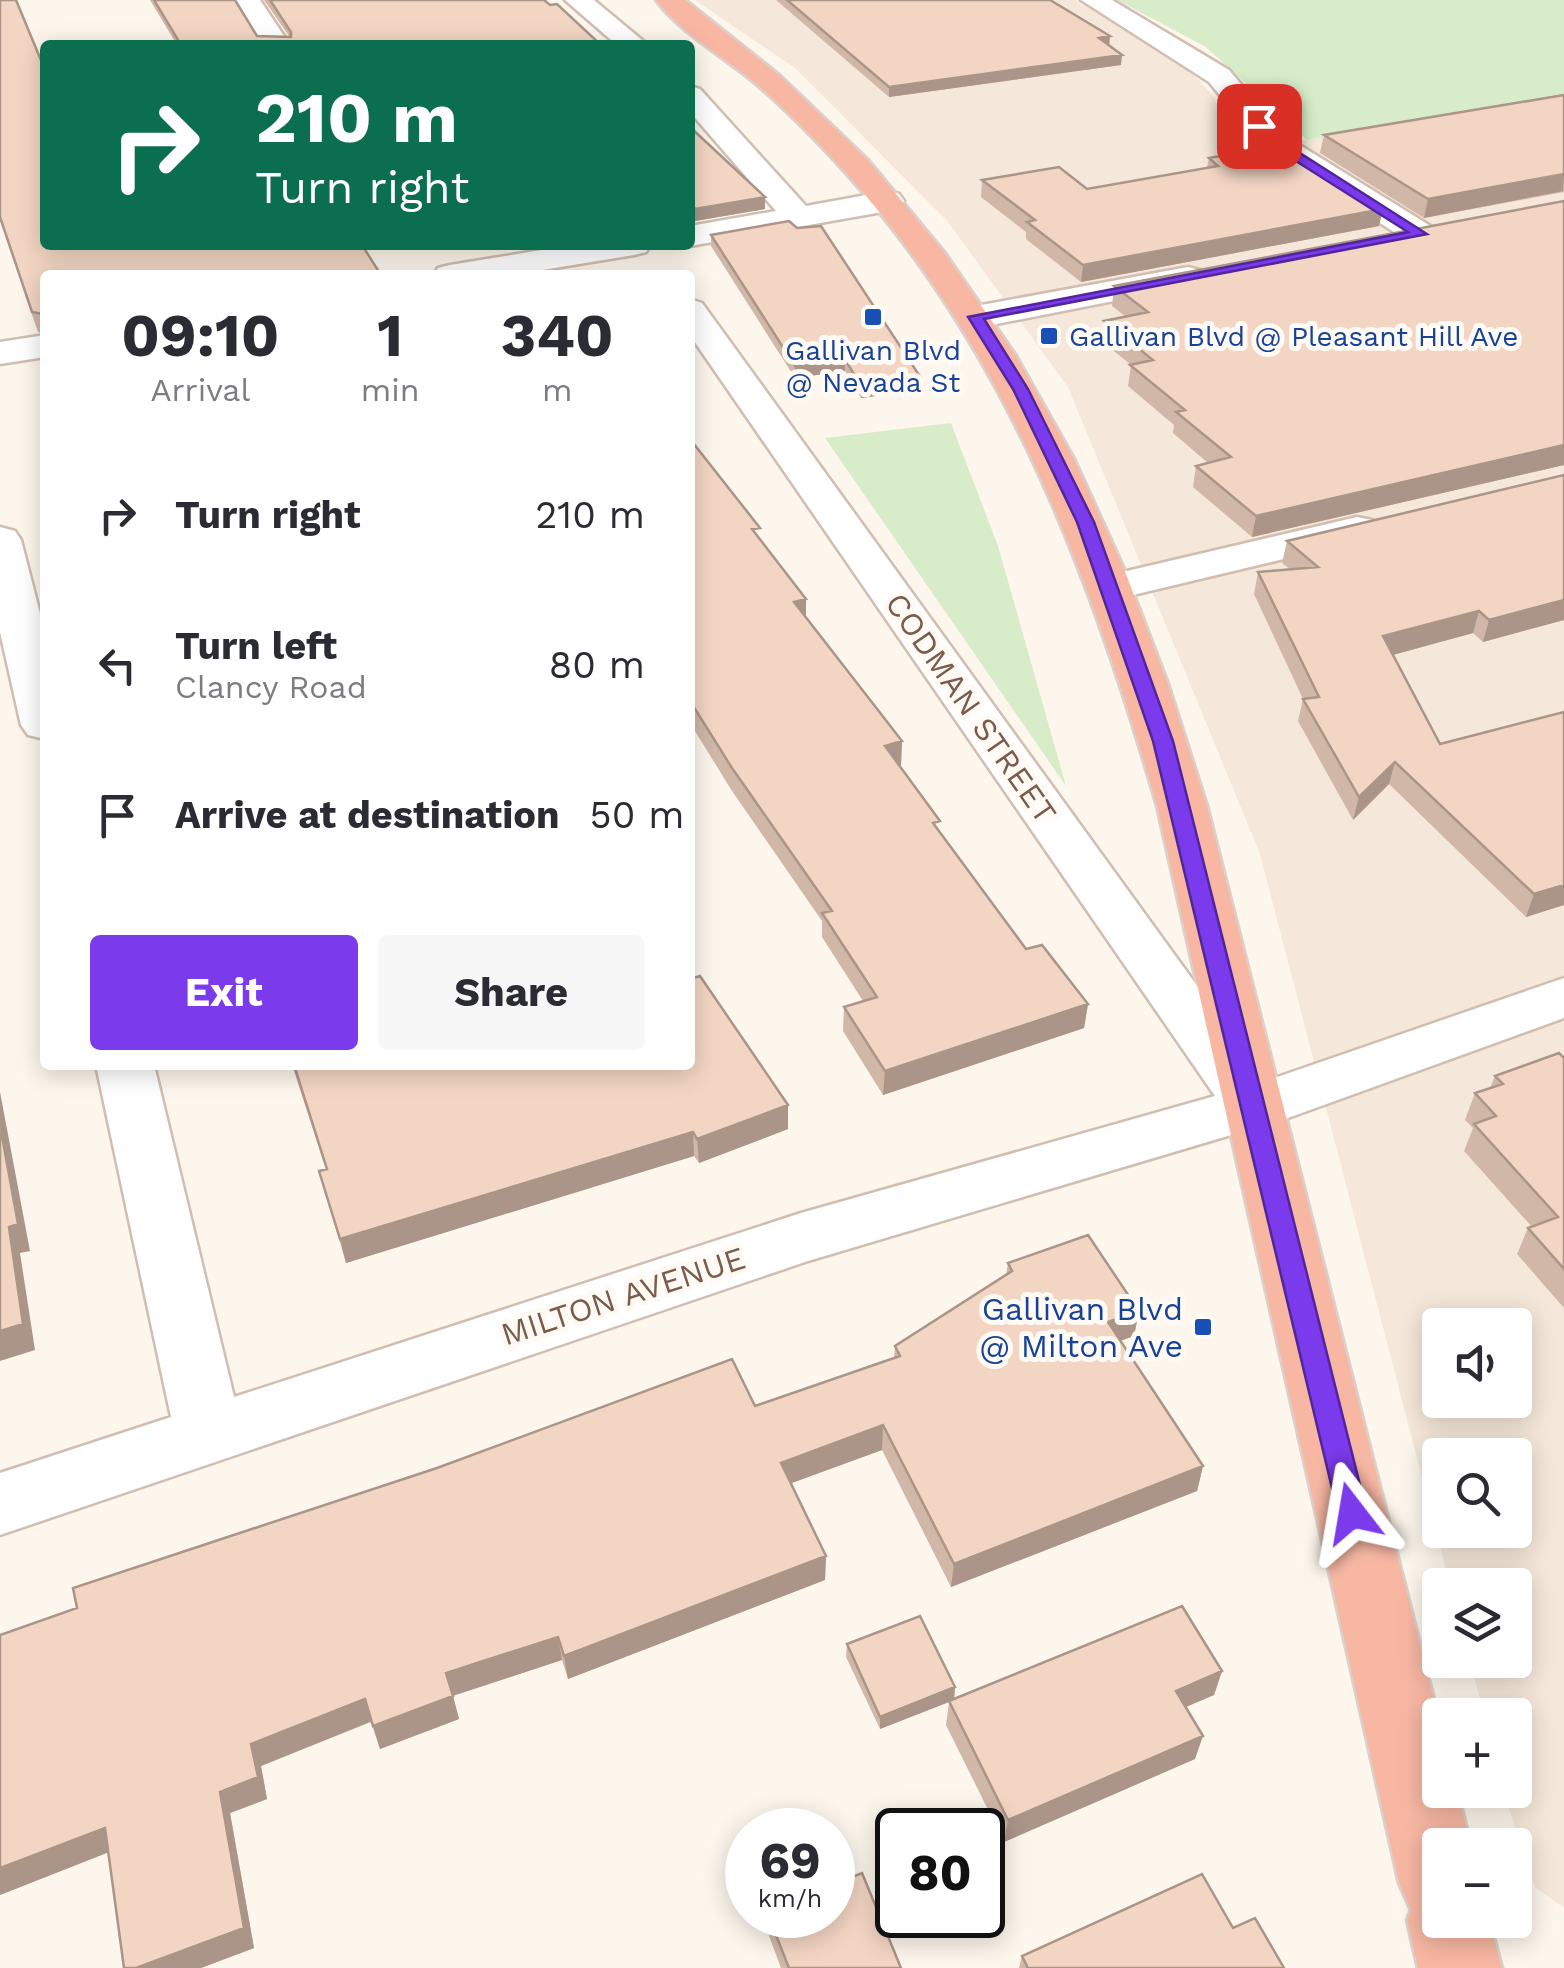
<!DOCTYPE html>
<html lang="en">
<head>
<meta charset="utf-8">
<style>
  :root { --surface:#fff; --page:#f7f7f7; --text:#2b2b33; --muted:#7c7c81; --accent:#7c3aed }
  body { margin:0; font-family:"Work Sans",sans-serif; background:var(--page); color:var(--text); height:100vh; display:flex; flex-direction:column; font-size:38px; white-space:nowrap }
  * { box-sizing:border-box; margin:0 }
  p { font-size:32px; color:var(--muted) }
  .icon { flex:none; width:55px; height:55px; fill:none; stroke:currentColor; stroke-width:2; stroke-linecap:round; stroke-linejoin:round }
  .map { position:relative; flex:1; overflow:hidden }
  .panel { position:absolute; left:40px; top:270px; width:655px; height:800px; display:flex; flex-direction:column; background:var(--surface); border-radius:10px; box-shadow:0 5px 25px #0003 }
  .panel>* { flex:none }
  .banner { position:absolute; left:40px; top:40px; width:655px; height:210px; border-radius:10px; box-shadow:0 5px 25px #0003; background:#0b6e4f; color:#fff; overflow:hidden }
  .fabs { position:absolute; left:1422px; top:1308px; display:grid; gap:20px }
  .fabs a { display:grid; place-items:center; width:110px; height:110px; border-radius:10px; background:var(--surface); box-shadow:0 5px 25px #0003; font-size:50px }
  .speed { position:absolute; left:725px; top:1808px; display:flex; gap:20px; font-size:50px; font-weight:700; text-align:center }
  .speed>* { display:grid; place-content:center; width:130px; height:130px; border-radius:50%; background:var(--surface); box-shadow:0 5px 25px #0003; line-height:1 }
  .speed small { font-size:25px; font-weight:400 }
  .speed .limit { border:5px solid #111; border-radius:15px; background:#fff; color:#111 }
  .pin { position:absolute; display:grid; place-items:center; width:85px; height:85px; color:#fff; margin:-42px; border-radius:20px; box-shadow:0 5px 15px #0006 }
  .me { position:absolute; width:110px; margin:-55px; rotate:346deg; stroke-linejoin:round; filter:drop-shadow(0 0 8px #0008) }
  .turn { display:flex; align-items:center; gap:35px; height:210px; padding:0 50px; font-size:45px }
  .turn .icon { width:130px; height:130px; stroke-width:2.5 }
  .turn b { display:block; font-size:70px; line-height:85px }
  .eta { display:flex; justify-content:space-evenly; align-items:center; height:170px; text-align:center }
  .eta b { font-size:60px; font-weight:700; line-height:70px }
  .action { display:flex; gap:20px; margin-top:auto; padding:20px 50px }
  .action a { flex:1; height:115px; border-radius:10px; background:var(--accent); color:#fff; font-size:40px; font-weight:700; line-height:115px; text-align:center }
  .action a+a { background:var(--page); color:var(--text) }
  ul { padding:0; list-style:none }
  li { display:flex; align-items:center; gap:30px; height:150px; padding:0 50px }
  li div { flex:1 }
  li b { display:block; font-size:38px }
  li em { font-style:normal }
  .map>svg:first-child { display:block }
  .residential { fill:#f5e8da; fill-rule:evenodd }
  .green { fill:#d8ecc9 }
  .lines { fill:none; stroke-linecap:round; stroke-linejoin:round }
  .minor-casing { stroke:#d1beb0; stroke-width:5 }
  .highway-casing { stroke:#dad1cd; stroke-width:5 }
  .minor { fill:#fff; fill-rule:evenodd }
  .highway { fill:#f7b7a3; fill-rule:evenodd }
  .wall { fill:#d1b7a8 }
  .shaded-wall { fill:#aa9588 }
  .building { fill:#f3d5c3; stroke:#aa9588; stroke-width:2.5 }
  .route { fill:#7c3aed; stroke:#51269a; stroke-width:2.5 }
  .transit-dot { fill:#1a4fb4; stroke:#fffaf3; stroke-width:4 }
  .labels { text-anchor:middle; stroke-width:10; stroke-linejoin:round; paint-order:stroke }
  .far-transit-label { font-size:28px; fill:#164399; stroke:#fffaf3; text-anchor:start }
  .street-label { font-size:32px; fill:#7a5c4d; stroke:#fffaf3 }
  .transit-label { font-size:32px; fill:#164399; stroke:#fffaf3; text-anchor:end }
</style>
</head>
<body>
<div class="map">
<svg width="1564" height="1968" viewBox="0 0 1564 1968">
  <rect width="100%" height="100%" fill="#fdf6ec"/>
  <!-- residential -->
  <path class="residential" d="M 695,0 L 1075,0 L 1186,65 L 1214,98 L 1224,122 L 1247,138 L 1307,140 L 1564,95 L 1564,1908 L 1535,1887 L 1503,1790 L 1515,1790 L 1515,1715 L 1484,1715 L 1470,1660 L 1515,1660 L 1515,1585 L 1450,1585 L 1260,854 L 1068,387 L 948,222 L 795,68 ZM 1440,1325 L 1515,1325 L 1515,1400 L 1440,1400 ZM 1440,1455 L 1515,1455 L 1515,1530 L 1440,1530 Z"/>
  <!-- green -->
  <path class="green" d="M 1117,0 L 1564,0 L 1564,95 L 1307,140 L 1206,47 Z
    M 951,423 L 998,546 L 1066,786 L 825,438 Z"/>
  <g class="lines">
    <defs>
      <path id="minor" d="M 234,0 L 260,0 L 290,45 L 262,45 Z
        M 565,0 L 594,0 L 648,45 L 617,45 Z
        M 1081,0 L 1112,0 L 1229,70 L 1285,136 L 1432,227 L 1436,234 L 1432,241 L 1408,241 L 1263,148 L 1209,82 Z
        M 690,86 L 700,89 L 806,206 L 888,191 L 899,194 L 904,201 L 899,208 L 888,211 L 690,246 L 687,245 L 690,245 L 690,226 L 776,211 L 690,112 Z
        M 572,245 L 651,245 L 646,252 L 634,255 L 512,275 L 433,275 L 438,268 L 450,265 Z
        M 1188,267 L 1200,270 L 1205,277 L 1200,284 L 976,328 L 964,324 L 958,317 L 964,310 L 976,306 Z
        M 690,299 L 702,303 L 1266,1081 L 1564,978 L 1564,1018 L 1288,1118 L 808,1261 L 0,1535 L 0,1473 L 171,1417 L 96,1065 L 154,1065 L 234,1397 L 801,1213 L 1215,1096 L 690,335 Z
        M 45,335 L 45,357 L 0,364 L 0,342 Z
        M 1357,517 L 1372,520 L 1378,529 L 1372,538 L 1112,600 L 1097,596 L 1090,587 L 1097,578 Z
        M 0,527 L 15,531 L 21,540 L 45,633 L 45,739 L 28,735 L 21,725 L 0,632 Z"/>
      <path id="highway" d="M 656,0 L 685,0 L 779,75 L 868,160 L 944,252 L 1016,356 L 1074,459 L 1124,569 L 1168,684 L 1207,806 L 1440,1723 L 1440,1790 L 1457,1790 L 1471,1845 L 1440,1845 L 1440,1920 L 1489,1920 L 1502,1968 L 1418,1968 L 1407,1920 L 1411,1910 L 1399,1883 L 1157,806 C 1091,577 1008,353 846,173 C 816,140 783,106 749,78 C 719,54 678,30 656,0 Z"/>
    </defs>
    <!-- minor casing -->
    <use href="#minor" class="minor-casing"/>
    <!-- highway casing -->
    <use href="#highway" class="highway-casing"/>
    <!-- minor -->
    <use href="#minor" class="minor"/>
    <!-- highway -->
    <use href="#highway" class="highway"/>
  </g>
  <!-- wall -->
  <path class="wall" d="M 0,0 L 45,275 L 45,351 L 42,333 L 38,332 L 0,220 Z
    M 150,0 L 235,0 L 257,36 L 289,36 L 264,0 L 544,0 L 601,45 L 177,45 Z
    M 776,0 L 1050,0 L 1110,36 L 1109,46 L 1121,65 L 889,97 Z
    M 1564,94 L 1564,192 L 1424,218 L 1320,153 L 1324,135 Z
    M 690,127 L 765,209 L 695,221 L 690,212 Z
    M 1209,158 L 1379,226 L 1081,282 L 1026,239 L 1026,232 L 981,197 L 982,180 L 1087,189 L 1207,168 Z
    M 1564,201 L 1564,465 L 1252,537 L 1193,487 L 1196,466 L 1208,463 L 1173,433 L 1174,425 L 1128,386 L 1131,365 L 1102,341 L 1104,321 L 1126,317 L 1112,306 L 1114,286 Z
    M 711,235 L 921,378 L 920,390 L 861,398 L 845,371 L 795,378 L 711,246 Z
    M 690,439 L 760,539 L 806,599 L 806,617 L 902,741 L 901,765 L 899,766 L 939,831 L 1026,949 L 1088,1004 L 1084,1028 L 883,1095 L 843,1031 L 844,1007 L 863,1001 L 822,937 L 822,921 L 732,791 L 690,723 Z
    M 1564,475 L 1564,620 L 1483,642 L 1473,633 L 1393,655 L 1440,744 L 1564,905 L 1526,917 L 1389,784 L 1353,820 L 1298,721 L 1303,699 L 1254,594 L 1258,572 L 1290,569 L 1282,563 L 1287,541 Z
    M 1564,1058 L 1564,1308 L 1517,1254 L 1528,1228 L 1532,1227 L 1464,1151 L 1473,1128 L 1465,1120 L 1475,1093 L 1490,1088 L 1495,1076 Z
    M 292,1065 L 690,1065 L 788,1129 L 699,1163 L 694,1156 L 346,1263 L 319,1171 L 326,1169 Z
    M 1008,1263 L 1139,1311 L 1134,1336 L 1120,1341 L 1203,1466 L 1197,1491 L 951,1587 L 882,1450 L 791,1483 L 826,1556 L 825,1580 L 568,1679 L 562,1660 L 453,1696 L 459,1719 L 380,1749 L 371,1722 L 261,1766 L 267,1799 L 230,1813 L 254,1948 L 201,1968 L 124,1968 L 108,1852 L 0,1895 L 755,1406 L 894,1358 L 895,1346 L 1006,1275 Z
    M 847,1644 L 955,1687 L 954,1699 L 1222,1671 L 1214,1695 L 1186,1707 L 1195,1759 L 1004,1842 L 946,1725 L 949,1702 L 880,1729 L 846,1657 Z
    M 767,1915 L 832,1915 L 901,1968 L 781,1968 L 768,1933 Z
    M 1233,1928 L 1284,1968 L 1019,1968 L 1022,1956 Z"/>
  <!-- shaded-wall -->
  <path class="shaded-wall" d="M 1110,36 L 1109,46 L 1099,38 Z
    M 1122,55 L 1121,65 L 889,97 L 889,87 Z
    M 1564,174 L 1563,191 L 1424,218 L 1428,199 Z
    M 765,197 L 765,209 L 695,221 L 695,209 Z
    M 1383,209 L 1379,226 L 1081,282 L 1083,265 Z
    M 845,359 L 845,371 L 795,378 L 795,366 Z
    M 921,378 L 920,390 L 861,398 L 861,386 Z
    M 1564,445 L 1564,465 L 1252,537 L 1256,516 Z
    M 806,599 L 806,622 L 794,602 Z
    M 1564,600 L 1564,620 L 1483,642 L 1489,620 Z
    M 1479,611 L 1473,633 L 1378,659 L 1383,636 Z
    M 902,741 L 901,765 L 883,770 L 885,746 Z
    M 1395,762 L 1389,784 L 1353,820 L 1359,797 Z
    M 1564,885 L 1564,905 L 1526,917 L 1534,894 Z
    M 1088,1004 L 1084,1028 L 883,1095 L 885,1071 Z
    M 0,1092 L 30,1251 L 20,1253 L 35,1350 L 0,1361 L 0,1331 L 9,1227 L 0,1125 Z
    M 788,1105 L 788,1129 L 699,1163 L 697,1139 Z
    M 693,1132 L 694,1156 L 346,1263 L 340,1239 Z
    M 1139,1311 L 1134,1336 L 1103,1347 L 1108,1322 Z
    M 883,1425 L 882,1450 L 781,1487 L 781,1463 Z
    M 1203,1466 L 1197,1491 L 951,1587 L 954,1564 Z
    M 826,1556 L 825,1580 L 568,1679 L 564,1656 Z
    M 558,1637 L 562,1660 L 452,1696 L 446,1673 Z
    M 1222,1671 L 1214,1695 L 1169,1714 L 1176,1691 Z
    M 955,1687 L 954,1700 L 880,1729 L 880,1717 Z
    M 453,1696 L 459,1719 L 380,1749 L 373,1726 Z
    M 365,1699 L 372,1721 L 261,1766 L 267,1799 L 230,1813 L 254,1948 L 201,1968 L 136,1968 L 220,1792 L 251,1744 Z
    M 1203,1736 L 1195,1759 L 1004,1842 L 1008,1820 Z
    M 105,1828 L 117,1849 L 0,1895 L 0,1868 Z"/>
  <!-- building -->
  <path class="building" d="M 0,0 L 16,0 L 45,70 L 45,245 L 362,245 L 381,275 L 45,275 L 45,348 L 42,339 L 43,314 L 32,312 L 0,217 Z
    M 154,0 L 235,0 L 257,36 L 291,37 L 291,32 L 270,0 L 544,0 L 550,5 L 557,4 L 601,45 L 181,45 Z
    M 787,0 L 1050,0 L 1110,36 L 1099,38 L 1122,55 L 889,87 Z
    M 1564,95 L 1564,174 L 1428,199 L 1324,135 Z
    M 690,127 L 765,197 L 695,209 L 690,201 Z
    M 1280,145 L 1383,209 L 1083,265 L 1027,222 L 1035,220 L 982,180 L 1059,167 L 1087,189 L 1218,166 L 1209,158 Z
    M 1564,201 L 1564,445 L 1256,516 L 1196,466 L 1231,457 L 1176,412 L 1185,410 L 1130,365 L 1153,360 L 1104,321 L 1148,312 L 1114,286 Z
    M 789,221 L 797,228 L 821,226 L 921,378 L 861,386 L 845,359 L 795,366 L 711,235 Z
    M 690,439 L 760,528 L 752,529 L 806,599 L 794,602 L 902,741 L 885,746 L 940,821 L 933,823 L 1026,949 L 1042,945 L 1088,1004 L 885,1071 L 844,1007 L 877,997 L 822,913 L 832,911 L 732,768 L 690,701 Z
    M 1564,475 L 1564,600 L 1489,620 L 1479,611 L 1383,636 L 1440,744 L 1564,712 L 1564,885 L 1534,894 L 1395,762 L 1359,797 L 1303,699 L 1319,697 L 1258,572 L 1318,567 L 1287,541 Z
    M 700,976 L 788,1105 L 697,1139 L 693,1132 L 340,1239 L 319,1171 L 327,1169 L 294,1065 L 690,1065 L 690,979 Z
    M 1559,1053 L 1564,1058 L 1564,1269 L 1528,1228 L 1558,1217 L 1474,1124 L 1496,1116 L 1475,1093 L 1503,1084 L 1495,1076 Z
    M 0,1125 L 18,1224 L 9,1227 L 23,1324 L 0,1331 Z
    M 1088,1235 L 1139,1311 L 1108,1322 L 1203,1466 L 954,1564 L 883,1425 L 781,1463 L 826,1556 L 564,1656 L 558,1637 L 446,1673 L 453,1696 L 373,1726 L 365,1699 L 251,1744 L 258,1777 L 220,1792 L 244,1928 L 136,1968 L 124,1968 L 105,1828 L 0,1868 L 0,1635 L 77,1608 L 73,1588 L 437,1468 L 732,1359 L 755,1406 L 900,1356 L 895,1346 L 1012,1271 L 1008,1263 Z
    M 1182,1606 L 1222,1671 L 1176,1691 L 1203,1736 L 1008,1820 L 949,1701 Z
    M 920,1616 L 955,1687 L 880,1717 L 847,1644 Z
    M 862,1873 L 901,1968 L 789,1968 L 768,1915 L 832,1915 L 832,1885 Z
    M 1202,1874 L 1233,1928 L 1255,1918 L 1284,1968 L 1028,1968 L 1022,1956 Z"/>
  <!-- route -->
  <path class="route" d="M 1254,123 L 1263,123 L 1278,139 L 1427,234 L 984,319 L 1028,389 L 1094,522 L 1173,741 L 1367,1513 L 1363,1522 L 1352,1526 L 1342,1522 L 1338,1513 L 1153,741 L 1077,522 L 1013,389 L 968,317 L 1408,232 L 1269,144 L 1254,128 Z"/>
  <!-- markers -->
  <g class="transit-dot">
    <rect x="863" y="307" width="20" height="20" rx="5"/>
    <rect x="1039" y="326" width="20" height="20" rx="5"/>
    <rect x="1193" y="1317" width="20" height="20" rx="5"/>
  </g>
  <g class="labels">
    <!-- far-transit labels -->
    <g class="far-transit-label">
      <text x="1069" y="346">Gallivan Blvd @ Pleasant Hill Ave</text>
      <text x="873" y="360" text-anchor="middle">Gallivan Blvd<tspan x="873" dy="32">@ Nevada St</tspan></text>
    </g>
    <!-- street labels -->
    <g class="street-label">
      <text transform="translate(971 708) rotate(55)" y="11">CODMAN STREET</text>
      <text transform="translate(623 1296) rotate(-18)" y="11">MILTON AVENUE</text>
    </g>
    <!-- transit labels -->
    <g class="transit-label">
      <text x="1183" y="1320">Gallivan Blvd<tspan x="1183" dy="37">@ Milton Ave</tspan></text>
    </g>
  </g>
</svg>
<div class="fabs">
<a><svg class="icon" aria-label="sound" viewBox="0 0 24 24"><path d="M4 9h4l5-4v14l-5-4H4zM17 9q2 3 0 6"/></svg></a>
<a><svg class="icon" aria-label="search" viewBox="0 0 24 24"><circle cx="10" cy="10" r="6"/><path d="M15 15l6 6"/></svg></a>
<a><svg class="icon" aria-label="layers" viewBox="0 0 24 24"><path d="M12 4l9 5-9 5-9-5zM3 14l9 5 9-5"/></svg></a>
<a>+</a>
<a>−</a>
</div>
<div class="speed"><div>69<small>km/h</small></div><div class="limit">80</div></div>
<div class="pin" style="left:1259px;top:126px;background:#d93025"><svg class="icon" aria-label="arrive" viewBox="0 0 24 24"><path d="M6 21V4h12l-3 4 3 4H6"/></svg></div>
<svg class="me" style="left:1352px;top:1513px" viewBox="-20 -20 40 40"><path d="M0-17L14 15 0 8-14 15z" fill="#7c3aed" stroke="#fff" stroke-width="4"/></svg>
<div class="banner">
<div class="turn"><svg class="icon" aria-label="right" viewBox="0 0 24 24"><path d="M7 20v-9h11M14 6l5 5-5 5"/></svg><div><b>210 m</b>Turn right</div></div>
</div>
<section class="panel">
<div class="eta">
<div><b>09:10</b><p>Arrival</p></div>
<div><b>1</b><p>min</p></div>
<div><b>340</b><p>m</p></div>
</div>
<ul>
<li><svg class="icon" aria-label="right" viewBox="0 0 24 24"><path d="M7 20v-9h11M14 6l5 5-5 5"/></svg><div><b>Turn right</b></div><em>210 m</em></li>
<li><svg class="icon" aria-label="left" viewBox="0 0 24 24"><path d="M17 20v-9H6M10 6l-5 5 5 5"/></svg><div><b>Turn left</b><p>Clancy Road</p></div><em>80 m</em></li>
<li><svg class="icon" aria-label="arrive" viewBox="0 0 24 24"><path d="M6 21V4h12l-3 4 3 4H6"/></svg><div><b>Arrive at destination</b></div><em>50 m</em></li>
</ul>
<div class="action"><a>Exit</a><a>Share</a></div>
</section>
</div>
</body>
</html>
